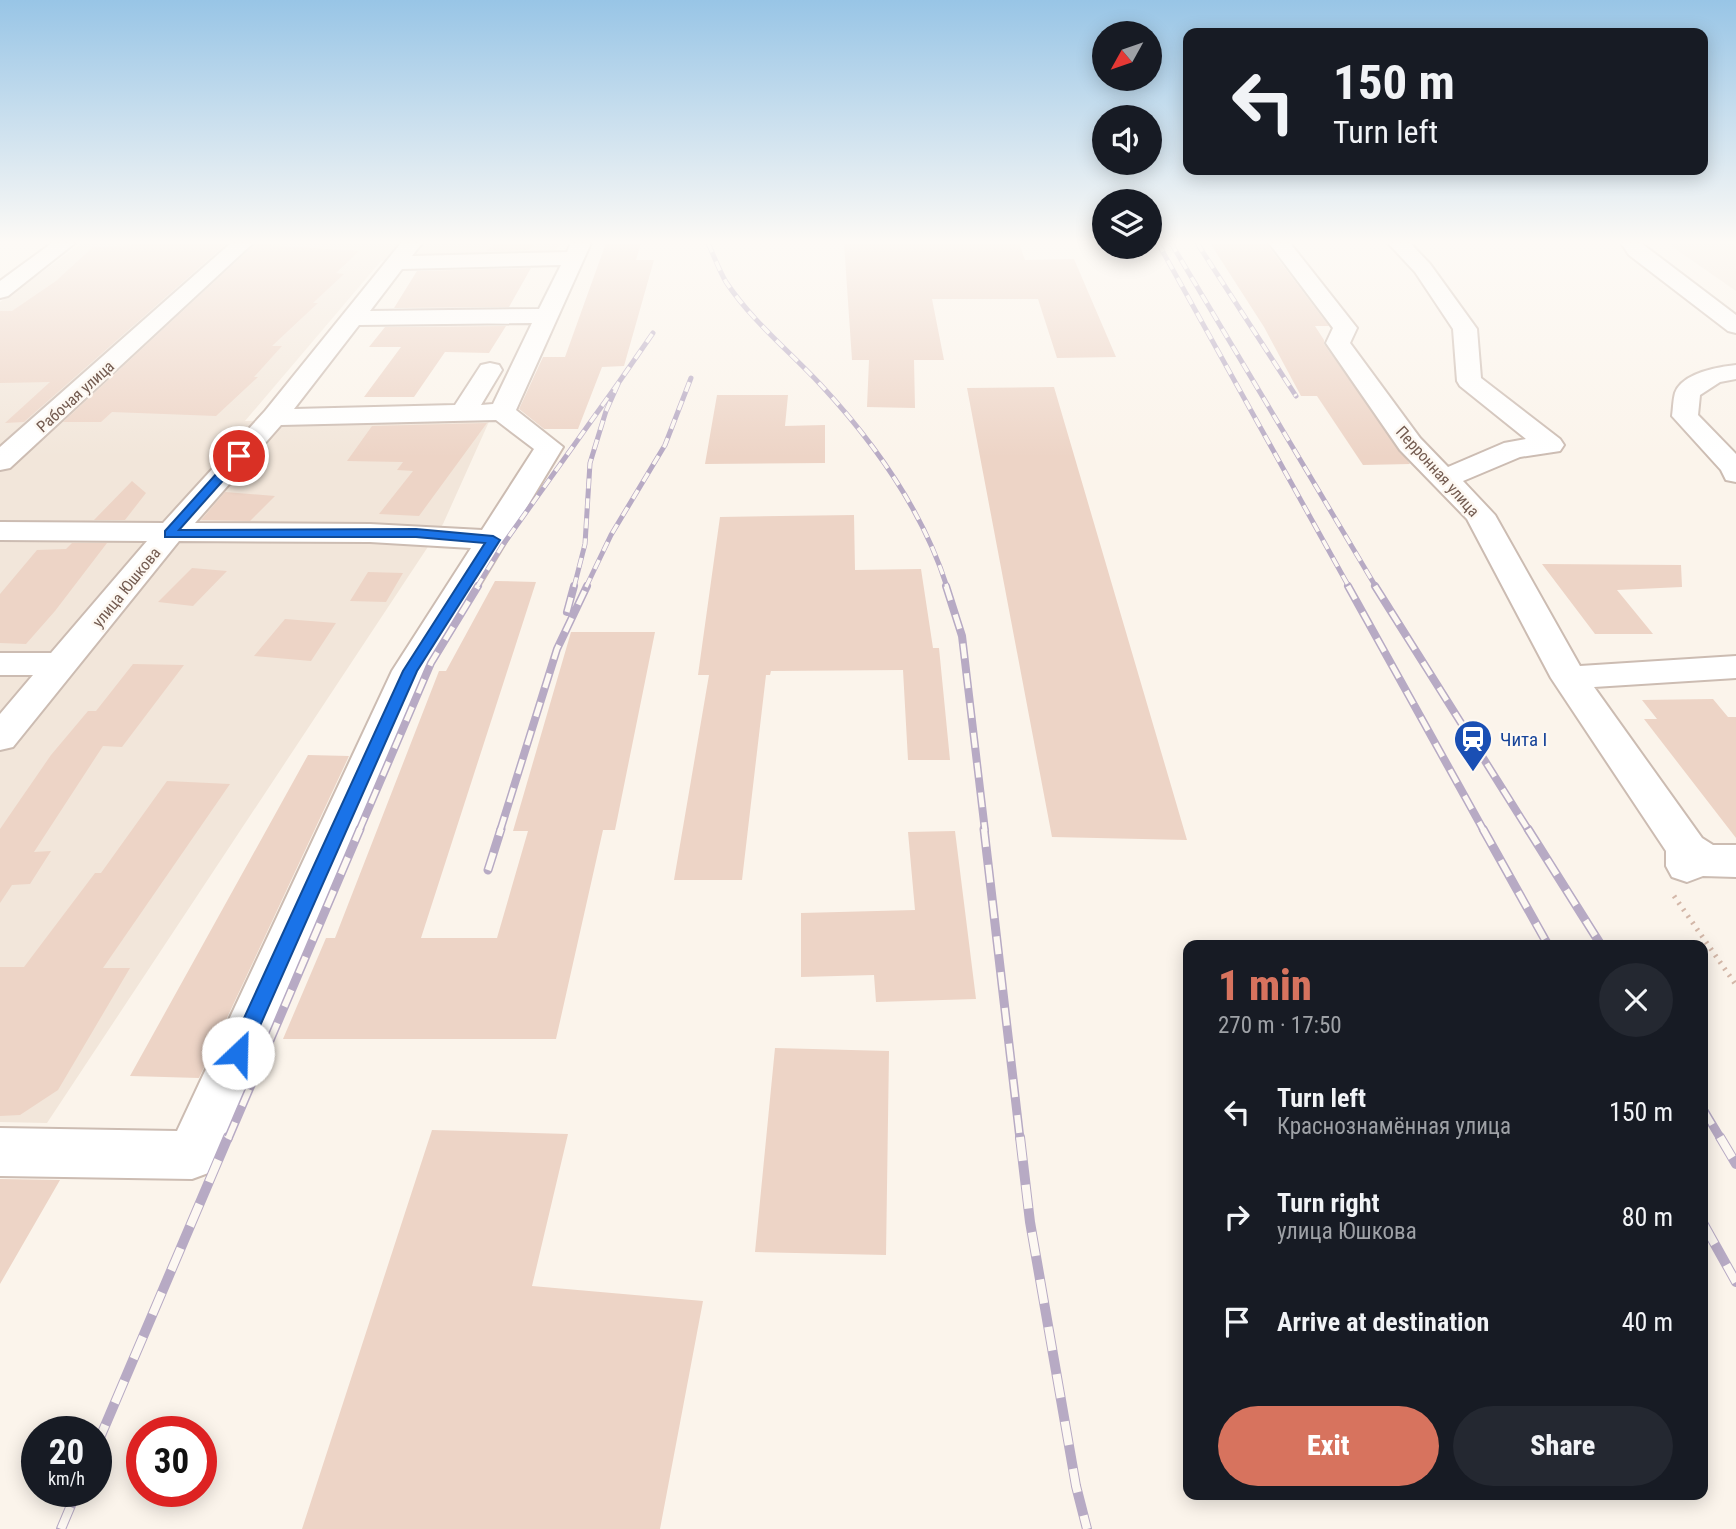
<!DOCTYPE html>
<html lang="en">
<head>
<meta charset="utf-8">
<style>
  :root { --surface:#171b24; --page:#242831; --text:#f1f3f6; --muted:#9ea1a6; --accent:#d7735e }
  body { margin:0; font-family:"Roboto Condensed",sans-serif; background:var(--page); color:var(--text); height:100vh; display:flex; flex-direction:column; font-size:26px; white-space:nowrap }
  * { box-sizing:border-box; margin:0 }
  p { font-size:23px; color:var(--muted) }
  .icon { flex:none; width:38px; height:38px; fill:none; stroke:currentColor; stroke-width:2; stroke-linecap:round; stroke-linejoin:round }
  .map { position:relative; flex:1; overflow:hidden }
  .sheet { position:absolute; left:1183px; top:940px; width:525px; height:560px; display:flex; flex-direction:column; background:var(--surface); border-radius:14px; box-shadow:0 4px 18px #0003 }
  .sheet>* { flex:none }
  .hud { position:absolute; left:1183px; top:28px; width:525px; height:147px; border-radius:14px; box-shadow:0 4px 18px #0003; background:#171b24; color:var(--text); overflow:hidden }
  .needle { width:46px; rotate:230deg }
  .buttons { position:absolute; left:1092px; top:21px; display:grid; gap:14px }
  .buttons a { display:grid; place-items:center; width:70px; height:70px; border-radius:50%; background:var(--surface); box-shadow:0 4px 18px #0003; font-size:35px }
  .speed { position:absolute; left:21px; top:1416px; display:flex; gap:14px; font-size:35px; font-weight:700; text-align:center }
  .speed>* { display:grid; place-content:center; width:91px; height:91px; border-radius:50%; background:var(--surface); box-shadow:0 4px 18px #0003; line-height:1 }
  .speed small { font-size:18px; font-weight:400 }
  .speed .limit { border:10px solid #d22; background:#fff; color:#111 }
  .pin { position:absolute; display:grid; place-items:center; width:60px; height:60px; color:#fff; margin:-30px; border:4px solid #fff; border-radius:50%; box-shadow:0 2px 7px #0007 }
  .me { position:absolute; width:77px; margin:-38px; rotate:24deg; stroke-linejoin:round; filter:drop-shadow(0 0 5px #0008) }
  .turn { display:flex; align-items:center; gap:24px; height:147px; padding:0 35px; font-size:32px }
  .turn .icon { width:91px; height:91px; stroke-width:2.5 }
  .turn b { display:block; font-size:49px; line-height:60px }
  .round { display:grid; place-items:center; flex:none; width:74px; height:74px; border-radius:37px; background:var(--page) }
  .head { display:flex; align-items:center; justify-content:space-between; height:119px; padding:0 35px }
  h1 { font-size:42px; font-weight:800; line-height:52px; color:var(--accent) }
  .button { display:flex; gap:14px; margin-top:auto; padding:14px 35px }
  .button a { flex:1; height:80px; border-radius:42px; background:var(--accent); color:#fff; font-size:28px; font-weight:800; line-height:80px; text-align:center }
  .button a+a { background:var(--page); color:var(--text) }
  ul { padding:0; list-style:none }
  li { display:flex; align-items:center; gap:21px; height:105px; padding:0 35px }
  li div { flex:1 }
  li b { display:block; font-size:26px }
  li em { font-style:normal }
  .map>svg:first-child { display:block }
  .residential { fill:#f2e6da }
  .building { fill:#edd4c6 }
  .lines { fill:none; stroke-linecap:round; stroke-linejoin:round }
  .minor-casing { stroke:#ccbcb2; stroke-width:4 }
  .path { stroke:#d3b7a8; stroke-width:5; stroke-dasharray:2 6; stroke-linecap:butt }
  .minor { fill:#fff; fill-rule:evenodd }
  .rail-far3-casing { stroke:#b7aac4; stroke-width:5 }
  .rail-far2-casing { stroke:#b7aac4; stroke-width:8 }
  .rail-far1-casing { stroke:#b7aac4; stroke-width:9 }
  .rail-casing { stroke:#b7aac4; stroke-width:10 }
  .rail-far3 { stroke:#fdf8f2; stroke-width:3.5; stroke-dasharray:10; stroke-linecap:butt }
  .rail-far2 { stroke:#fdf8f2; stroke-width:5; stroke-dasharray:15; stroke-linecap:butt }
  .rail-far1 { stroke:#fdf8f2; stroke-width:6; stroke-dasharray:18; stroke-linecap:butt }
  .rail { stroke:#fdf8f2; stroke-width:8; stroke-dasharray:24; stroke-linecap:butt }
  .route { fill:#1a73e8; stroke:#114b97; stroke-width:2 }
  .labels { text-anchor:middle; stroke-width:5; stroke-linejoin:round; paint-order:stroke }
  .far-street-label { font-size:16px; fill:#735b50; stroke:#fdf8f2 }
  .transit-label { font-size:19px; fill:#164399; stroke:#fdf8f2; text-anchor:start }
</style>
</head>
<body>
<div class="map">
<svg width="1736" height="1529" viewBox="0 0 1736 1529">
  <rect width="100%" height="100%" fill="#fbf4eb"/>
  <!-- residential -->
  <path class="residential" d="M 82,243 L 560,243 L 554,254 L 381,261 L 245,421 L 492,415 L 443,524 L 47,1123 L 0,1122 L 0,302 Z
    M 1667,243 L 1736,243 L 1736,291 Z"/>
  <!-- building -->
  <path class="building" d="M 174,243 L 227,243 L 24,422 L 5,423 L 50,382 L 0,383 L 0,311 L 12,311 L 56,281 L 93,247 Z
    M 495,243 L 535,243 L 529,250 L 487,251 Z
    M 606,243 L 641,243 L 636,260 L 654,260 L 624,366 L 602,367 L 578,429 L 544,429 L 519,409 L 543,357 L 565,357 Z
    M 844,243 L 1019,243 L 1025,260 L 1074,259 L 1116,357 L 1057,358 L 1038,299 L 932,299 L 944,360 L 914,360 L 915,408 L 867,407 L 869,360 L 852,360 Z
    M 1210,243 L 1266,243 L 1329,326 L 1315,326 L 1324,340 L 1324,344 L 1410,464 L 1363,465 L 1317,396 L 1301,396 L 1264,327 Z
    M 255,244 L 359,251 L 336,273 L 344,274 L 313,303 L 318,303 L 272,346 L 282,346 L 254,377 L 258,377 L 216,416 L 112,412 L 101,422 L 63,422 Z
    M 531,268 L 509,307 L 394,308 L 417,271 Z
    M 506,326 L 489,353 L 445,352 L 414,397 L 364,397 L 401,347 L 369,347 L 385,327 Z
    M 1054,387 L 1187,840 L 1052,837 L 967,388 Z
    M 717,395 L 788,395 L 785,426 L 825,425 L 825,463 L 705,464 Z
    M 487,423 L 419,516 L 379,514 L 413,471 L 397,470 L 403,462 L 347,461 L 372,426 Z
    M 132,481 L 146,493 L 125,520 L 94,520 Z
    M 225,492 L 275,496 L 250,521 L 201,520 Z
    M 854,515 L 855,570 L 921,569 L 933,648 L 939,648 L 950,760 L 908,760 L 903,670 L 771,671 L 770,675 L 766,675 L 742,880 L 674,880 L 709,675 L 698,675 L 720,517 Z
    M 72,543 L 107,543 L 55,611 L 26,644 L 0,643 L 0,594 L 37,550 L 66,549 Z
    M 1542,564 L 1681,565 L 1682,587 L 1617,590 L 1653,634 L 1595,634 Z
    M 192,568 L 227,571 L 193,606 L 158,602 Z
    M 368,572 L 403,573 L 386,602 L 350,601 Z
    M 495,581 L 536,582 L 421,938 L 497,938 L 528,831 L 513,831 L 571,632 L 655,632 L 615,830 L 603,830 L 556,1039 L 283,1039 L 326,938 L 335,938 L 439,671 L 446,671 Z
    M 285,619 L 336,623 L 311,661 L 254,656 Z
    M 133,664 L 184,665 L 122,747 L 103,746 L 34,852 L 51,851 L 30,884 L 12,885 L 0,903 L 0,829 L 51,755 L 88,711 L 96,711 Z
    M 1713,699 L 1728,717 L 1736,717 L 1736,838 L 1644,719 L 1657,719 L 1642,700 Z
    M 308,755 L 349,756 L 199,1078 L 130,1076 Z
    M 167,781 L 230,784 L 103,968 L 130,968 L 58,1090 L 20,1115 L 0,1116 L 0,967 L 24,967 L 95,873 L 101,873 Z
    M 955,831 L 976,999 L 876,1002 L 874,975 L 801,977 L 801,913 L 915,910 L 908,832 Z
    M 775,1048 L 889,1051 L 886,1255 L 755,1252 Z
    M 432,1130 L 568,1134 L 532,1286 L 703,1301 L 660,1529 L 302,1529 Z
    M 0,1179 L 60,1180 L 0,1284 Z"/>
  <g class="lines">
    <defs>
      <path id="minor" d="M 52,243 L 75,243 L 8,296 L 0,298 L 0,281 Z
        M 231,243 L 253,243 L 10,468 L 0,470 L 0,447 Z
        M 401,243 L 422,243 L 412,256 L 567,252 L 571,243 L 591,243 L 516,410 L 563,447 L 428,671 L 211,1172 L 192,1179 L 0,1176 L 0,1128 L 177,1131 L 392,671 L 471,548 L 370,542 L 179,541 L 13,747 L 0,750 L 0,714 L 33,675 L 0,675 L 0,653 L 51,653 L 147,541 L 0,540 L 0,522 L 163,523 L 265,411 ZM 561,265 L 539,309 L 370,311 L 402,269 ZM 532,323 L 493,404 L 481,405 L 502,370 L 499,365 L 490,363 L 481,365 L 455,405 L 294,409 L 359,325 ZM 496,420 L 534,449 L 482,530 L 370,524 L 195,523 L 281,425 Z
        M 1269,243 L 1290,243 L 1357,328 L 1350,343 L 1420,438 L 1448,467 L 1504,443 L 1526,439 L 1460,386 L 1457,381 L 1453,329 L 1415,272 L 1388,243 L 1410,243 L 1430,264 L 1477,329 L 1481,378 L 1560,439 L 1564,445 L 1560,451 L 1520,457 L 1463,481 L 1495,515 L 1580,666 L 1736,656 L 1736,678 L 1594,687 L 1702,838 L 1713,845 L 1736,845 L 1736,877 L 1703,876 L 1687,882 L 1672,877 L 1666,866 L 1666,851 L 1551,678 L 1467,519 L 1400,450 L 1326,343 L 1333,328 Z
        M 1621,243 L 1641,243 L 1736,315 L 1736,333 L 1728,331 L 1629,255 Z
        M 1736,365 L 1736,379 L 1720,382 L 1700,395 L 1698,415 L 1736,454 L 1736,482 L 1726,480 L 1721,470 L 1672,416 C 1673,409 1673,400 1675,393 C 1682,373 1718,367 1736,365 Z"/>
    </defs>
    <!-- minor casing -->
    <use href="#minor" class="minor-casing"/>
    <!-- path -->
    <path class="path" d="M 1674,896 L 1736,985"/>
    <!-- minor -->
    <use href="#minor" class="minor"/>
    <defs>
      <path id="rail-far3" d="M 708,243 C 714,256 719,270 726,282 C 752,321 788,350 820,384 C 874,442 923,511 947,587
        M 1158,243 L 1349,587
        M 1171,243 L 1376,587
        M 1197,243 L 1296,396
        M 477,587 L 502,546 L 619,382
        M 574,587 L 585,544 L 590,463 L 606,411 L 619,382 L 653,333
        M 586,587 L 611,535 L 665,445 L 691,378"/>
      <path id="rail-far2" d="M 946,586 L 962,636 L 985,831
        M 1348,586 L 1484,831
        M 1375,586 L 1529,831
        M 567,612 L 574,586
        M 359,831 L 431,663 L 478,586
        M 500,831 L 557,649 L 587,586"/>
      <path id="rail-far1" d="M 984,829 L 1020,1139
        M 1483,829 L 1548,945
        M 1528,829 L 1601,945
        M 488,870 L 501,829
        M 1703,1109 L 1721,1139
        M 228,1139 L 360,829"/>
      <path id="rail" d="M 1020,1137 L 1030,1222 L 1076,1486 L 1087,1529
        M 1720,1137 L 1736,1164
        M 1703,1223 L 1736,1282
        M 96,1447 L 228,1137
        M 61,1529 L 77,1491"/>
    </defs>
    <!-- rail-far3 casing -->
    <use href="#rail-far3" class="rail-far3-casing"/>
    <!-- rail-far2 casing -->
    <use href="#rail-far2" class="rail-far2-casing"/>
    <!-- rail-far1 casing -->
    <use href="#rail-far1" class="rail-far1-casing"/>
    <!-- rail casing -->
    <use href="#rail" class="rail-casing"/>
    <!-- rail-far3 -->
    <use href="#rail-far3" class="rail-far3"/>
    <!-- rail-far2 -->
    <use href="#rail-far2" class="rail-far2"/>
    <!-- rail-far1 -->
    <use href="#rail-far1" class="rail-far1"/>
    <!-- rail -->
    <use href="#rail" class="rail"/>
  </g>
  <!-- sky -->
  <linearGradient id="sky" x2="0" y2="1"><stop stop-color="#98c5e6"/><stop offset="0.53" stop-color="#fdfaf6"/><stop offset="1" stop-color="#fdfaf6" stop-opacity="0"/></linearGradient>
  <rect width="1736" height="457" fill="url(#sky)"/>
  <!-- route -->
  <path class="route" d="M 239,452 L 245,456 L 243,458 L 179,530 L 416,529 L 493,536 L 500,540 L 417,671 L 248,1053 L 245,1059 L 238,1062 L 231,1059 L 228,1053 L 403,671 L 485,543 L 416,537 L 165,537 L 165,531 L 235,453 Z"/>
  <!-- icons -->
  <defs>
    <symbol id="station-pin" viewBox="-11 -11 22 30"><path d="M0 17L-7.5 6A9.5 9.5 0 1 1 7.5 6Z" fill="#1a4fb4" stroke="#fdf8f2"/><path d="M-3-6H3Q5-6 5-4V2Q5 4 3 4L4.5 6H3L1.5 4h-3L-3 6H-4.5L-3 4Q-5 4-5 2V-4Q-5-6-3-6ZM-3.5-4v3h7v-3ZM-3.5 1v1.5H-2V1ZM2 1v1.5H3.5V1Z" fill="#fff"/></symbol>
  </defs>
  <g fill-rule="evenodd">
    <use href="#station-pin" x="1451" y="717" width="44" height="60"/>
  </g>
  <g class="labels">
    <!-- far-street labels -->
    <g class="far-street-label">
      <text transform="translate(75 396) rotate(-42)" y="6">Рабочая улица</text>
      <text transform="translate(1438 471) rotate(48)" y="6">Перронная улица</text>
      <text transform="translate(126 587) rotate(-51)" y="6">улица Юшкова</text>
    </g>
    <!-- transit labels -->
    <g class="transit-label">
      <text x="1500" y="746">Чита I</text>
    </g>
  </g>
</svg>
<div class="buttons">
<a><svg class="needle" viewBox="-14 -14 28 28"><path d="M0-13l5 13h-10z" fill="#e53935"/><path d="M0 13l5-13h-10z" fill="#9ea1a6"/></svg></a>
<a><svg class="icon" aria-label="sound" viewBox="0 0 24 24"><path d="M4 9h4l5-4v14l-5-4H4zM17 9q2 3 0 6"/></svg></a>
<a><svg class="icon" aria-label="layers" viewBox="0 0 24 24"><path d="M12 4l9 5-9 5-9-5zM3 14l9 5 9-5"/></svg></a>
</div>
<div class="speed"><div>20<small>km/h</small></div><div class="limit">30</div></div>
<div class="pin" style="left:239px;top:456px;background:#d93025"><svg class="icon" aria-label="arrive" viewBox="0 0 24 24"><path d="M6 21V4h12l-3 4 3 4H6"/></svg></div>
<svg class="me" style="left:238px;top:1053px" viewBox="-20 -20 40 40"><circle r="19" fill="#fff"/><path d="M0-13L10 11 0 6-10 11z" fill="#1a73e8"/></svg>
<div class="hud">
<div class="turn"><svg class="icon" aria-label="left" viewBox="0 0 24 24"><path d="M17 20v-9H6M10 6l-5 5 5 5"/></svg><div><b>150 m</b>Turn left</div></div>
</div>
<section class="sheet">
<div class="head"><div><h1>1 min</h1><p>270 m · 17:50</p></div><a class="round"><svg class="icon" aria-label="close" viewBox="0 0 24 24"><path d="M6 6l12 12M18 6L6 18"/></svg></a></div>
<ul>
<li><svg class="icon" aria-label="left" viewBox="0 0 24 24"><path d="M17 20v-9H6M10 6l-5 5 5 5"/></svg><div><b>Turn left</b><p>Краснознамённая улица</p></div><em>150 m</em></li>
<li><svg class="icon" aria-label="right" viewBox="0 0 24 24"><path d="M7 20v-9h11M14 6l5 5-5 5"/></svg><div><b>Turn right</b><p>улица Юшкова</p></div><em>80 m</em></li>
<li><svg class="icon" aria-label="arrive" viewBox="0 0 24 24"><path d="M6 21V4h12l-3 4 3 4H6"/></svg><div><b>Arrive at destination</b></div><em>40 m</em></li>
</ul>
<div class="button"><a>Exit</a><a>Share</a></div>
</section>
</div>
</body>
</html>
